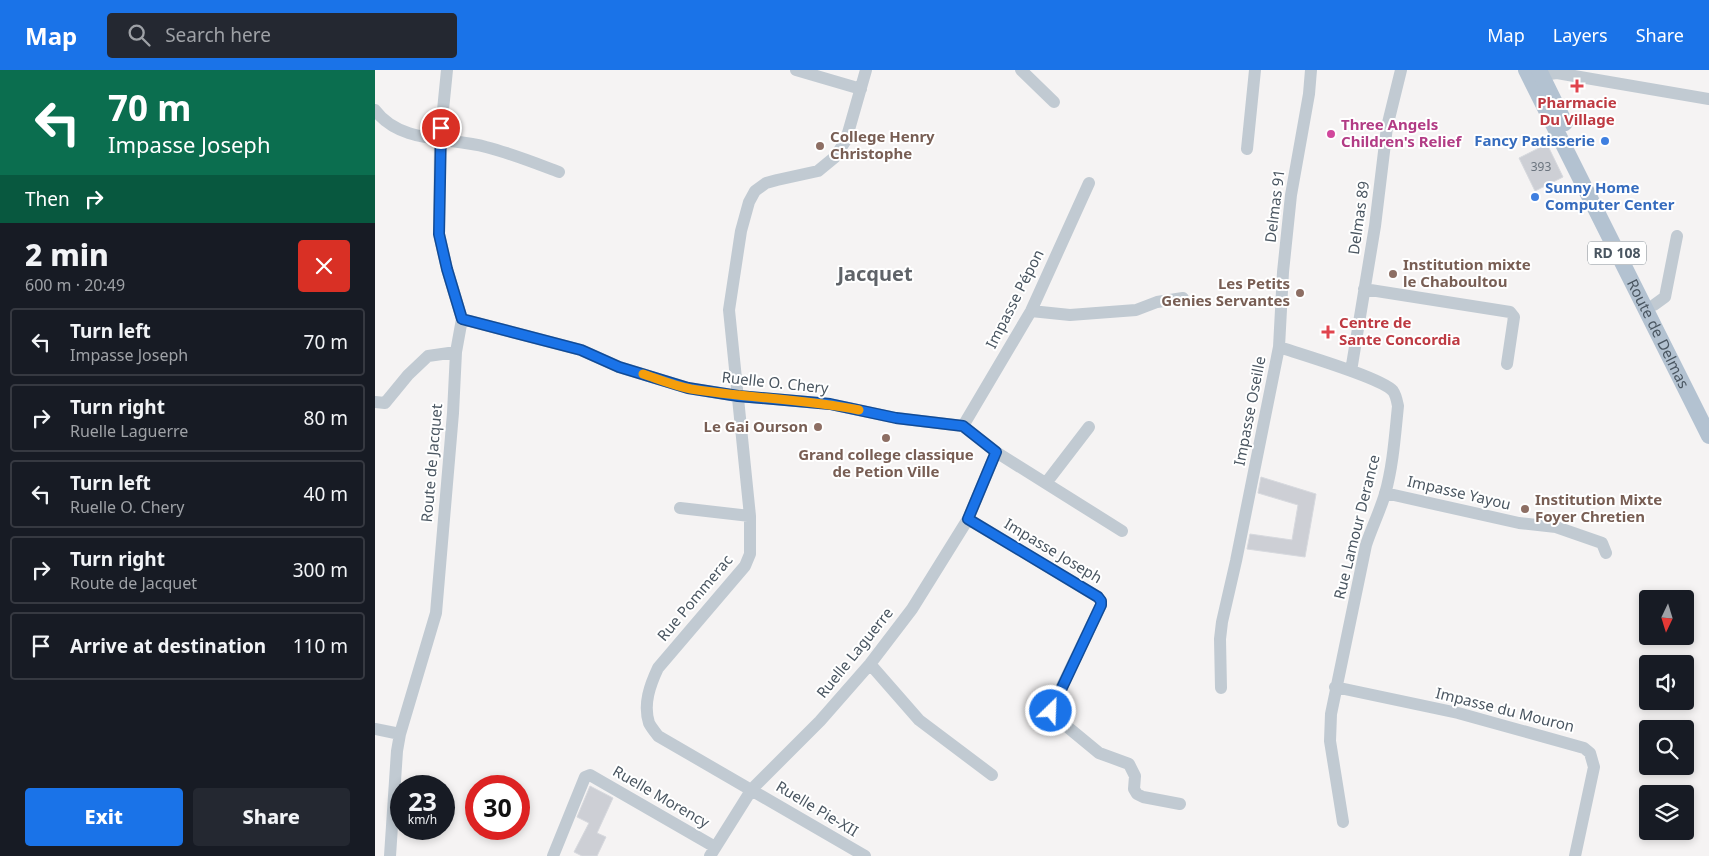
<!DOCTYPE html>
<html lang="en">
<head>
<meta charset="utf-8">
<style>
  :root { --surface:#171b24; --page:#242831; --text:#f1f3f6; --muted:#9ea1a6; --line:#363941; --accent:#1a73e8 }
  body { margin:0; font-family:"Noto Sans",sans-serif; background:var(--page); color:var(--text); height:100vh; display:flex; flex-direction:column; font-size:19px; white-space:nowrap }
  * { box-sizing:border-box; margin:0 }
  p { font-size:16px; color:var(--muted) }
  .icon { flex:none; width:28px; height:28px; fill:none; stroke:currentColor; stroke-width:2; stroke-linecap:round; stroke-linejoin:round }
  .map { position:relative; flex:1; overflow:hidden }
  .details { display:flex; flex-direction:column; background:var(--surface); width:375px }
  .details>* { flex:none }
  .banner { background:#0b6e4f; color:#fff; overflow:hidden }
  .needle { width:32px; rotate:184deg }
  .controls { position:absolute; left:1264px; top:520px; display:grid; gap:10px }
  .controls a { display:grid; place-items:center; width:55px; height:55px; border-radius:5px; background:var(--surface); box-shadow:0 2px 8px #0003; font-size:25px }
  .speed { position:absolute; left:15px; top:705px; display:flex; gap:10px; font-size:25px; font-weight:700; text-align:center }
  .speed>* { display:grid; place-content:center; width:65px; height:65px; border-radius:50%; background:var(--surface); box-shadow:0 2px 8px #0003; line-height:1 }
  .speed small { font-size:12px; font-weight:400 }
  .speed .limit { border:8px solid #d22; background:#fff; color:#111 }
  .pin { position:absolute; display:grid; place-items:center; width:42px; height:42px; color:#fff; margin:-21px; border:2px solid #fff; border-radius:50%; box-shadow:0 1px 5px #0007 }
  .me { position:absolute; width:55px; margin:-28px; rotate:24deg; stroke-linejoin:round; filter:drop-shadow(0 0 4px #0008) }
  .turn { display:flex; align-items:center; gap:18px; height:105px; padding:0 25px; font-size:22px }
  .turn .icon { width:65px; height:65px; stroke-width:2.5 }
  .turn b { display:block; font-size:35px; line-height:42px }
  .then { display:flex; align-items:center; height:48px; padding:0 25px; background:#0003; gap:10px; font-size:19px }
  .round { display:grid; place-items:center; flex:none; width:52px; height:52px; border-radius:5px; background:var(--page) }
  .headline { display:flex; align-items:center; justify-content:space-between; height:85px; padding:0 25px }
  h1 { font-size:30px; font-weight:800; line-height:38px }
  .action { display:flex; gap:10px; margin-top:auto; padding:10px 25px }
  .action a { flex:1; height:58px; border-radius:5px; background:var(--accent); color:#fff; font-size:20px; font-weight:800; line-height:58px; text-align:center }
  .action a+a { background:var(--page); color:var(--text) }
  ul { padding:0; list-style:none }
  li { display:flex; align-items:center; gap:15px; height:68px; margin:0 10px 8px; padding:0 15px; border:2px solid var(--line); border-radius:5px }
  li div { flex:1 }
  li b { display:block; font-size:19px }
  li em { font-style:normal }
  header { display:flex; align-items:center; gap:30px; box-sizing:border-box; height:70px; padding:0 25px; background:var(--accent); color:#fff }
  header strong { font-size:24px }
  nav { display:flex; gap:28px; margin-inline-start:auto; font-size:18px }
  .search { width:350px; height:45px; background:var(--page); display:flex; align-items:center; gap:12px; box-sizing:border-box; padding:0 18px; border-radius:5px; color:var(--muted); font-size:19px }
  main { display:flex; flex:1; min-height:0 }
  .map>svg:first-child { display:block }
  .building { fill:#cdcfd5; stroke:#d7d9de }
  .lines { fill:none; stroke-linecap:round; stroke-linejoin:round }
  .minor { stroke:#c1cad2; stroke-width:12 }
  .major { stroke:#b3c2d1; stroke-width:16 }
  .route-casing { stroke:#114b97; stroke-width:12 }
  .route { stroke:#1a73e8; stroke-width:9 }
  .slow { stroke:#f59e0b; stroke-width:9 }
  .health-dot { fill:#e0444e; stroke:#fff; stroke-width:2 }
  .hotel-dot { fill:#d1479c; stroke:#fff; stroke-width:2 }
  .shop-dot { fill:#3f7fe0; stroke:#fff; stroke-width:2 }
  .education-dot { fill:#8d6e63; stroke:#fff; stroke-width:2 }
  .labels { text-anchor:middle; stroke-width:4; stroke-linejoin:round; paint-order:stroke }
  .number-label { font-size:12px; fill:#6b747e }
  .shield { fill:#fff; stroke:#808990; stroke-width:1 }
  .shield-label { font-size:14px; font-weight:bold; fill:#4a5661 }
  .health-label { font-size:15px; font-weight:bold; fill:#be3a42; stroke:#fff }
  .hotel-label { font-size:15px; font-weight:bold; fill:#b23c85; stroke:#fff; text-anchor:start }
  .education-label { font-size:15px; font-weight:bold; fill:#785e54; stroke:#fff; text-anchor:start }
  .shop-label { font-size:15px; font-weight:bold; fill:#366cbe; stroke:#fff; text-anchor:end }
  .street-label { font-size:15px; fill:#4a5661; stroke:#fff }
  .district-label { font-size:20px; font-weight:bold; fill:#5f6368; stroke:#fff }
</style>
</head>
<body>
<header>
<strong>Map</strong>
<div class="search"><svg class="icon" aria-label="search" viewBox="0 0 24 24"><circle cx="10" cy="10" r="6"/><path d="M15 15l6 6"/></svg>Search here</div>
<nav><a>Map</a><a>Layers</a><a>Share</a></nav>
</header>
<main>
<section class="details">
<div class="banner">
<div class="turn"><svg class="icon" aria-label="left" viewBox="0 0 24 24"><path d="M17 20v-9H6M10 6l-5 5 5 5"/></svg><div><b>70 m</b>Impasse Joseph</div></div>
<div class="then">Then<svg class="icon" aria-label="right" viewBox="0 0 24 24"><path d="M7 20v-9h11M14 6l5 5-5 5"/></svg></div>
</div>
<div class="headline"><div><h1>2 min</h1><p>600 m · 20:49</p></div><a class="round" style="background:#d93025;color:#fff"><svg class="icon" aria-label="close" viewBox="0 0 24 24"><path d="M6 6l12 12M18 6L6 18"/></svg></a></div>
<ul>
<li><svg class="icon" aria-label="left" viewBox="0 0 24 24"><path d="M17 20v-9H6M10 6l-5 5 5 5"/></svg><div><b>Turn left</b><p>Impasse Joseph</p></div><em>70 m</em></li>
<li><svg class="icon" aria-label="right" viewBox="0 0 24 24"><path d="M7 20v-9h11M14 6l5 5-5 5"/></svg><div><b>Turn right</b><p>Ruelle Laguerre</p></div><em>80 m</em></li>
<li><svg class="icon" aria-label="left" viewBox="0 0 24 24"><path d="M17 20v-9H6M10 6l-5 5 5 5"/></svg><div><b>Turn left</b><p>Ruelle O. Chery</p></div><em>40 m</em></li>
<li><svg class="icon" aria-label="right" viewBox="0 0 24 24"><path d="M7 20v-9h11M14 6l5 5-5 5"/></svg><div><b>Turn right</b><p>Route de Jacquet</p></div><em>300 m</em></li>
<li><svg class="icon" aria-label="arrive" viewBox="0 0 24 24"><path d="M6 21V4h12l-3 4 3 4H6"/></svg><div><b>Arrive at destination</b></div><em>110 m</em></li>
</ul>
<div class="action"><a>Exit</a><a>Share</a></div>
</section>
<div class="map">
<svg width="1334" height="786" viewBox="0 0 1334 786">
  <rect width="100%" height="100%" fill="#f5f3f3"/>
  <!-- building -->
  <path class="building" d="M 1172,74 L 1188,107 L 1160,121 L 1144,88 Z
    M 886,407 L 941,424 L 930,487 L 872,479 L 875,464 L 917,470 L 923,435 L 883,423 Z
    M 215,716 L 238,728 L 222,763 L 231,767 L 222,786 L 207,786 L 199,782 L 214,753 L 202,747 Z"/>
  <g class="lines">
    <!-- minor -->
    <path class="minor" d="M 421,0 L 486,19
      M 646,0 L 679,32
      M 1159,7 L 1166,5 L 1182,3 L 1334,29
      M 0,40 C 25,74 75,67 111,77 C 135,83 160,93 184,102
      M 872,79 L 880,0
      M 989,219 L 1135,242 L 1139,247 L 1132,294
      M 1279,235 L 1290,227 L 1302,166
      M 656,241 L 695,245 L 761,240 L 782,232 L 808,228
      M 87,249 L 206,280 L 244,297 L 313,318 L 363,326 L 455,334 L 521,348 L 588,356 L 621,382 L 747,461
      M 904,277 C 925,284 1007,308 1018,321 C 1021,325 1022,331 1023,336 C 1020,365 1018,396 1010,424 C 1005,441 997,457 991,475 L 956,644 L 955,671 L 968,752
      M 976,301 L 1000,156 L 1012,57 L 1026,0
      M 0,332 L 10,333 L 33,305 L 53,286 L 81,282
      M 588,356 L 656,241 L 714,113
      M 671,413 L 714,357
      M 1010,423 L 1144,453 L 1181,457 L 1227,473 L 1231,483
      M 305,438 L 375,446
      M 593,449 L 723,527 L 726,531 L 726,535 L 677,637 L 676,641 L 678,645 L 724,683 L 754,694 L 760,706 L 759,719 L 762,724 L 768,727 L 805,734
      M 495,594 L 544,650 L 617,705
      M 960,617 L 1083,643 L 1209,678 L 1215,683 L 1219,697 L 1200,786
      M 846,618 L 845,569 L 847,552 L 861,491 L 904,277 L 908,202 L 916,125 L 934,24 L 936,0
      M 0,659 L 25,664
      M 15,786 L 22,681 L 25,664 L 61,543 L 78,343 L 81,282 L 87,249 L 72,199 L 64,164 L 65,70 L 72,0
      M 178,786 L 210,707 L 215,705 L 340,777
      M 335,786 L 377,719 L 445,651 L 495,594 L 537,539 L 593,449 L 621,382
      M 490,786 L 283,666 C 280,662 276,657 274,653 C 268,634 275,615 283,598 L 370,496 L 375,484 L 375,446 L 354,240 L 366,161 L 374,132 L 380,121 L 391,113 L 402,110 L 443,101 L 460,87 L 471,70 L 491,0"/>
    <!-- major -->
    <g class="major">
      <path id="s1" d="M 1151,0 L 1334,366"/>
      <path d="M 1164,0 L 1190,53"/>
    </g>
  </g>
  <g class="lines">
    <defs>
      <path id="route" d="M 66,58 L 64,164 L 72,199 L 87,249 L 206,280 L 244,297 L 313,318 L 363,326 L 455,334 L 521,348 L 588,356 L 621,382 L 593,449 L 723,527 L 726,531 L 726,535 L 676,641"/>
    </defs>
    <!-- route casing -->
    <use href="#route" class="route-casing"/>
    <!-- route -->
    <use href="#route" class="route"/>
    <!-- slow -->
    <path class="slow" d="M 268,304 C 283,309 300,316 316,319 C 372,328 428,329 484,340"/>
  </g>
  <!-- markers -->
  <g class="health-dot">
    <path d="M1199.5 8.5h5v5h5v5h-5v5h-5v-5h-5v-5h5z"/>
    <path d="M950.5 254.5h5v5h5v5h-5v5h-5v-5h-5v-5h5z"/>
  </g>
  <circle class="hotel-dot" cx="956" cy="64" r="5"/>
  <g class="shop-dot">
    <circle cx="1230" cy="71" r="5"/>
    <circle cx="1160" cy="127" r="5"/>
  </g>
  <g class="education-dot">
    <circle cx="445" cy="76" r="5"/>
    <circle cx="1018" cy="204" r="5"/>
    <circle cx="925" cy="223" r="5"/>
    <circle cx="443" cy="357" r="5"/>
    <circle cx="511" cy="368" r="5"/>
    <circle cx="1150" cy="439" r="5"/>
  </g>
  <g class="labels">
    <!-- number labels -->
    <g class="number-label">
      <text x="1166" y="101">393</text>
    </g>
    <!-- shield labels -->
    <rect class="shield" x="1213" y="171.5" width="58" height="23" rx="4"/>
    <g class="shield-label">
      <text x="1242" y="188">RD 108</text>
    </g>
    <!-- health labels -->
    <g class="health-label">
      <text x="1202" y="38">Pharmacie<tspan x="1202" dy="17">Du Village</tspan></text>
      <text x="964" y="258" text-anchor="start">Centre de<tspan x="964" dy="17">Sante Concordia</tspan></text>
    </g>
    <!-- hotel labels -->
    <g class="hotel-label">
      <text x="966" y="60">Three Angels<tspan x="966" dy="17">Children's Relief</tspan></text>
    </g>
    <!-- education labels -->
    <g class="education-label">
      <text x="455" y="72">College Henry<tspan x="455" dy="17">Christophe</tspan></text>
      <text x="1028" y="200">Institution mixte<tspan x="1028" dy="17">le Chaboultou</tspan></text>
      <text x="915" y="219" text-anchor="end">Les Petits<tspan x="915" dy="17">Genies Servantes</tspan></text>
      <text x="433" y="362" text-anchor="end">Le Gai Ourson</text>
      <text x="511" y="390" text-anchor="middle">Grand college classique<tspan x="511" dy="17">de Petion Ville</tspan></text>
      <text x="1160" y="435">Institution Mixte<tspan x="1160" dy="17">Foyer Chretien</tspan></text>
    </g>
    <!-- shop labels -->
    <g class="shop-label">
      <text x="1220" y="76">Fancy Patisserie</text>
      <text x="1170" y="123" text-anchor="start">Sunny Home<tspan x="1170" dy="17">Computer Center</tspan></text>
    </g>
    <!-- street labels -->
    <g class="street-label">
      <text transform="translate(900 136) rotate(-83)" y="5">Delmas 91</text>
      <text transform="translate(984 148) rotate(-82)" y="5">Delmas 89</text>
      <text transform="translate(640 229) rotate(-63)" y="5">Impasse Pépon</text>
      <text dy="5" stroke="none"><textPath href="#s1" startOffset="295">Route de Delmas</textPath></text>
      <text transform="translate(400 313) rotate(6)" y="5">Ruelle O. Chery</text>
      <text transform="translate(875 341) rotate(-79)" y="5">Impasse Oseille</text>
      <text transform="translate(57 393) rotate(-85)" y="5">Route de Jacquet</text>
      <text transform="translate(1084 423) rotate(13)" y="5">Impasse Yayou</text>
      <text transform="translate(982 457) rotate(-76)" y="5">Rue Lamour Derance</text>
      <text transform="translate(678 481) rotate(31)" y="5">Impasse Joseph</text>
      <text transform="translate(320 528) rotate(-50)" y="5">Rue Pommerac</text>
      <text transform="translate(480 583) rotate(-51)" y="5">Ruelle Laguerre</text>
      <text transform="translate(1130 640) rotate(14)" y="5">Impasse du Mouron</text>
      <text transform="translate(286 727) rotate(30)" y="5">Ruelle Morency</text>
      <text transform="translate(442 739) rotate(31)" y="5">Ruelle Pie-XII</text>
    </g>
    <!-- district labels -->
    <g class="district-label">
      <text x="500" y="211">Jacquet</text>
    </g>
  </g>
</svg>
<div class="controls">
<a><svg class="needle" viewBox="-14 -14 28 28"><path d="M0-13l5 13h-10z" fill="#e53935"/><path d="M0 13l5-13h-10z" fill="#9ea1a6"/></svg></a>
<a><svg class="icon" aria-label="sound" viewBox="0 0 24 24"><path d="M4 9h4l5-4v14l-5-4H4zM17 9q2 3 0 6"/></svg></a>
<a><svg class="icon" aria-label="search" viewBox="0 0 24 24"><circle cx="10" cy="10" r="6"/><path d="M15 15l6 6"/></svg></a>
<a><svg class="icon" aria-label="layers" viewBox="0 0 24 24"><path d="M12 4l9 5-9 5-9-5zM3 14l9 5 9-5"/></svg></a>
</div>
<div class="speed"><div>23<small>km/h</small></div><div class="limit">30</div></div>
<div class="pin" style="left:66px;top:58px;background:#d93025"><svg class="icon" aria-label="arrive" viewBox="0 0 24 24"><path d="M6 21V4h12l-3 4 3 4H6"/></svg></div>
<svg class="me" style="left:676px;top:641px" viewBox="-20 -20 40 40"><circle r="17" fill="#1a73e8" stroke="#fff" stroke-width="3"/><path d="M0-11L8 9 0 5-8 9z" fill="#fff"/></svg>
</div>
</main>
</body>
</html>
